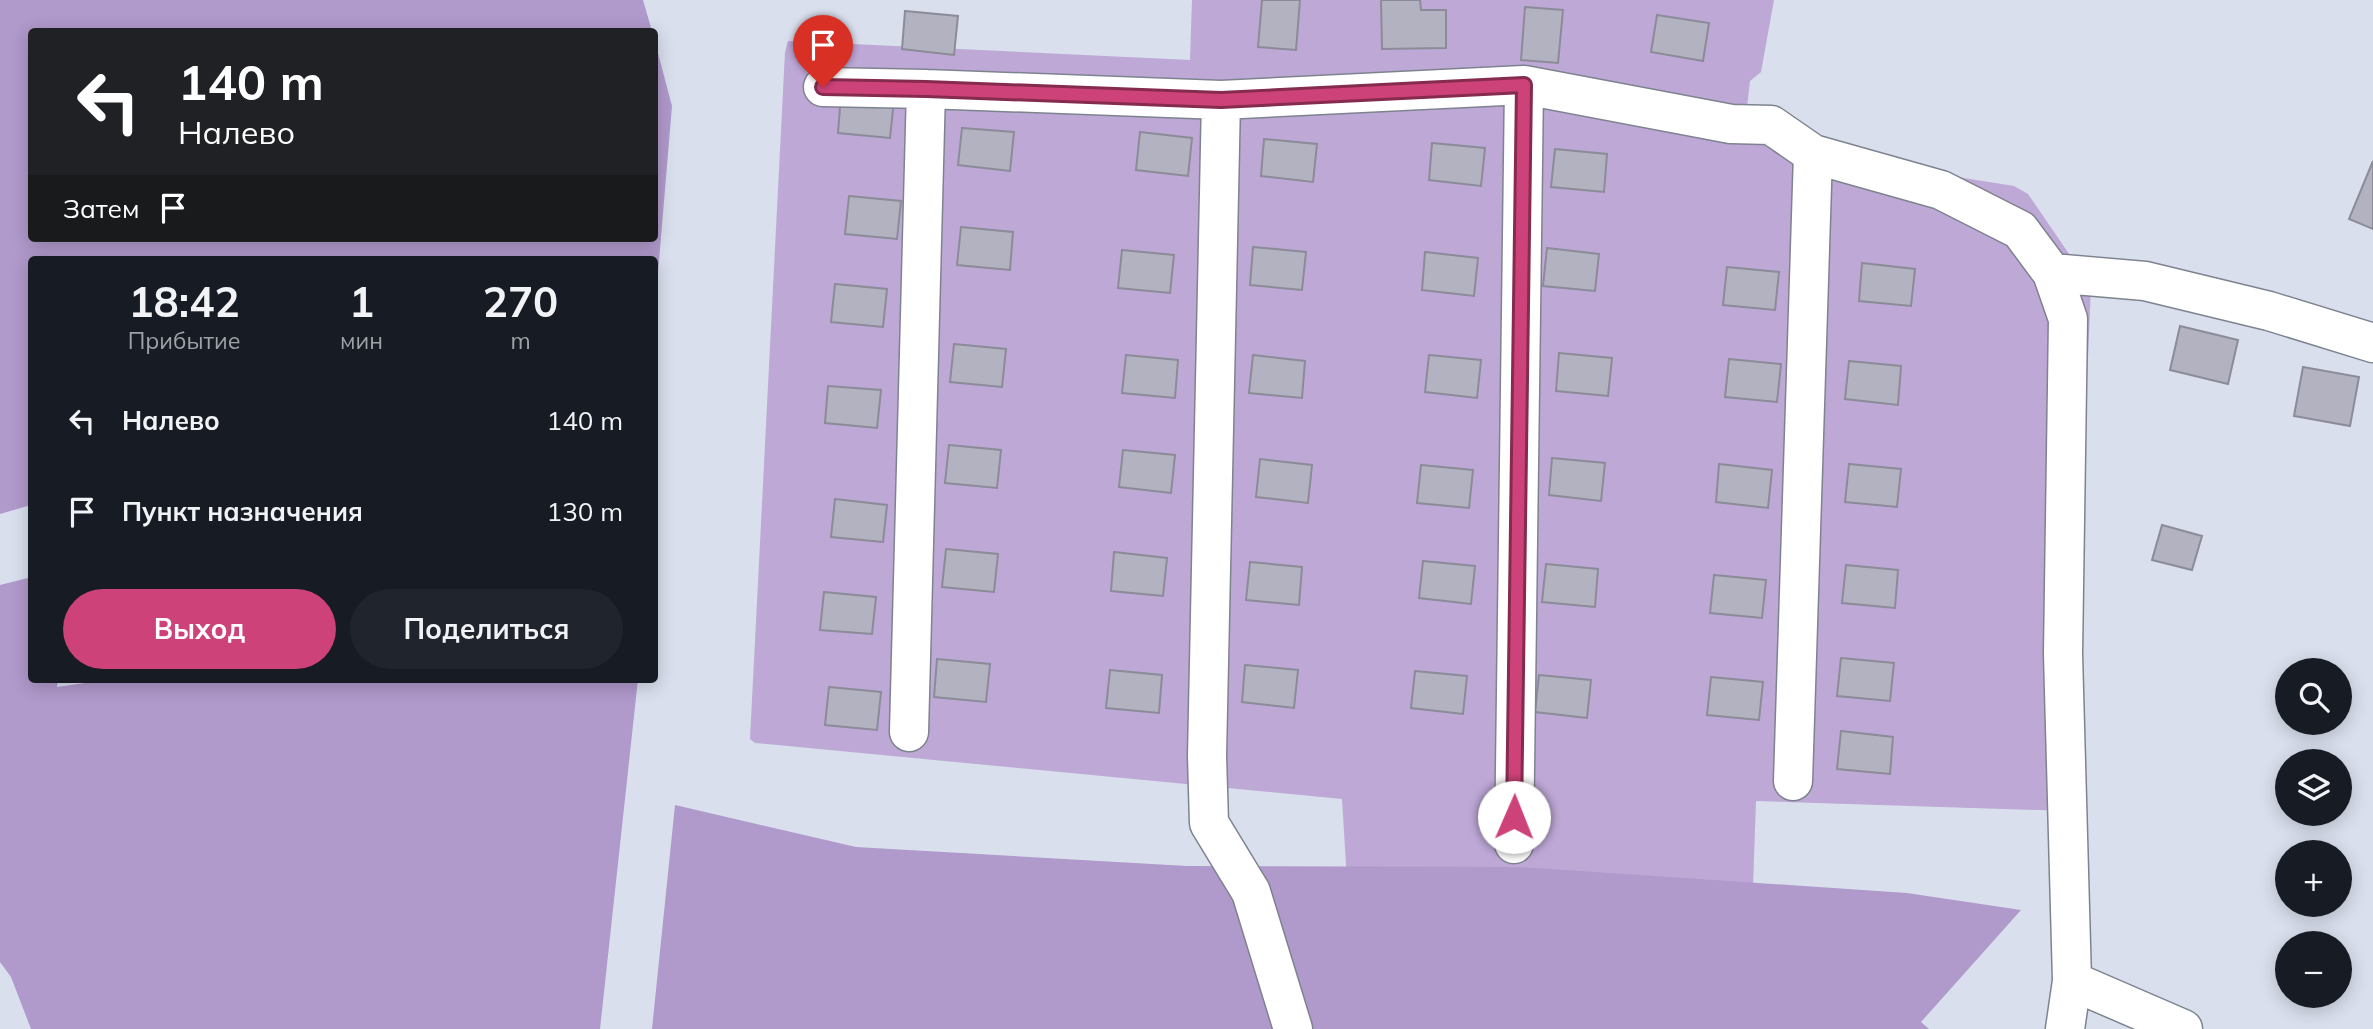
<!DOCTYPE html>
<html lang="ru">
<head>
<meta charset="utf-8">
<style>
  :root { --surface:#171b24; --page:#20242c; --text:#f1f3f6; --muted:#9ea1a6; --accent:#cd4278 }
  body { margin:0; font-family:Mulish,sans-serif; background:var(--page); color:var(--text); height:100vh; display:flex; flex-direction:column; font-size:26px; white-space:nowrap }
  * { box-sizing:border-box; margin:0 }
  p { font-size:23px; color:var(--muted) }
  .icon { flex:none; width:38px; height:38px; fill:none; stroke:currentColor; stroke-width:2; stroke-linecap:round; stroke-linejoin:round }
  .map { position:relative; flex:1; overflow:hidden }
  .details { position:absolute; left:28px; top:256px; width:630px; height:427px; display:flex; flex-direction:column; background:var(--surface); border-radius:7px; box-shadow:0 4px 18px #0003 }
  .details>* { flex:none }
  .hud { position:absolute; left:28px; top:28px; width:630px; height:214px; border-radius:7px; box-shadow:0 4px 18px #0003; background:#202124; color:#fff; overflow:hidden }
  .fabs { position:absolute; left:2275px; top:658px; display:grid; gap:14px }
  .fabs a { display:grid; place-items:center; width:77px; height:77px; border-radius:50%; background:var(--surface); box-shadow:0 4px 18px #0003; font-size:35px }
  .pin { position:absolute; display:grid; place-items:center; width:60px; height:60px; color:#fff; margin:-72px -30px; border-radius:50% 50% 50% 0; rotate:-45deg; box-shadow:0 0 7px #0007 }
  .pin .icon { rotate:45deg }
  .me { position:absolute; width:77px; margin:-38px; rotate:1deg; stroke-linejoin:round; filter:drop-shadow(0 0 5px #0008) }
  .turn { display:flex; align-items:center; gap:24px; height:147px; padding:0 35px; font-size:32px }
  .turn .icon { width:91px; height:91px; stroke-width:2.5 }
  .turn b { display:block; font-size:49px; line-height:60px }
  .then { display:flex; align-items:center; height:66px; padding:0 35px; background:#0003; gap:14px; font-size:26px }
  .eta { display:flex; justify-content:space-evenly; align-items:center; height:119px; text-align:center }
  .eta b { font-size:42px; font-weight:700; line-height:49px }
  .primary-button { display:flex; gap:14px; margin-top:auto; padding:14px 35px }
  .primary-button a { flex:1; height:80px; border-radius:42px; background:var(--accent); color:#fff; font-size:28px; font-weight:700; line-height:80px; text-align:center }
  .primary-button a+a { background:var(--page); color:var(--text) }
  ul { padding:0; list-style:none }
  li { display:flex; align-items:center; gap:21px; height:91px; padding:0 35px }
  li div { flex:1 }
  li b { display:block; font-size:26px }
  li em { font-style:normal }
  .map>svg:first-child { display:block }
  .green { fill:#bda8d6 }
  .forest { fill:#b099cb }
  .building { fill:#b2b2c0; stroke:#8c8b99; stroke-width:2 }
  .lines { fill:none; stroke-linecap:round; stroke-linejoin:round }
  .minor-casing { stroke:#7e8390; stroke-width:41 }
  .minor { stroke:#fff; stroke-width:38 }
  .route-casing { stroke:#852b4e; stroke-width:18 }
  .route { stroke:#cd4278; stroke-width:12 }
</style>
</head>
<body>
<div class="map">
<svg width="2373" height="1029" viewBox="0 0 2373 1029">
  <rect width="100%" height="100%" fill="#d9dfed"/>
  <!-- green -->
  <path class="green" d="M 1192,0 L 1774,0 L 1761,72 L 1750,81 L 1747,107 L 1813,154 L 2014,186 L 2028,194 L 2091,286 L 2069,811 L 1756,801 L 1748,1029 L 1356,1029 L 1342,799 L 767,744 L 755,743 L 750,739 L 785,52 L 788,41 L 1190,60 Z"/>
  <!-- forest -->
  <path class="forest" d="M 0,0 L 643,0 L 652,31 L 32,32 L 32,238 L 654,238 L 655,42 L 672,106 L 655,308 L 654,259 L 32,259 L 31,505 L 0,514 Z
    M 32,577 L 32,679 L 58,679 L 57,687 L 114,679 L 638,679 L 600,1029 L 31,1029 L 11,977 L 0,962 L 0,585 Z
    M 675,805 L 856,847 L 1187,866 L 1519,867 L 1907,893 L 2021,910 L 1921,1022 L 1929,1029 L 652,1029 Z"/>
  <!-- building -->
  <path class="building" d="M 1262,0 L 1300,0 L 1296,50 L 1258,47 Z
    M 1381,0 L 1420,0 L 1421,10 L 1446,10 L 1446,48 L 1382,49 Z
    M 1525,7 L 1563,10 L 1558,63 L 1521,60 Z
    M 905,11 L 958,16 L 954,55 L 902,49 Z
    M 1657,15 L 1709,23 L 1703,61 L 1651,52 Z
    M 841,95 L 894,100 L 890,138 L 838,133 Z
    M 962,128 L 1014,132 L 1010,171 L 958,165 Z
    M 1140,132 L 1192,138 L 1188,176 L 1136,170 Z
    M 1264,139 L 1317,144 L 1313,182 L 1261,176 Z
    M 1432,143 L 1485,148 L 1481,186 L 1429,180 Z
    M 1555,149 L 1607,154 L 1604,192 L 1551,187 Z
    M 2373,161 L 2373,229 L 2349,219 Z
    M 849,196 L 901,201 L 897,239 L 845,234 Z
    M 961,227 L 1013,232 L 1010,270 L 957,265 Z
    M 1253,247 L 1306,252 L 1302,290 L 1250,285 Z
    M 1547,248 L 1599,254 L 1595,291 L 1543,286 Z
    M 1122,250 L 1174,255 L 1170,293 L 1118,288 Z
    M 1425,252 L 1478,258 L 1474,296 L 1422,290 Z
    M 1862,263 L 1915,269 L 1911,306 L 1859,301 Z
    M 1727,267 L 1779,272 L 1775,310 L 1723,305 Z
    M 835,284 L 887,289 L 883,327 L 831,322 Z
    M 2180,326 L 2238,340 L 2228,384 L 2170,370 Z
    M 954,344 L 1006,349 L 1002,387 L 950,382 Z
    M 1559,353 L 1612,358 L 1608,396 L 1556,391 Z
    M 1126,355 L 1178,360 L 1175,398 L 1122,393 Z
    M 1253,355 L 1305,361 L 1302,398 L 1249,393 Z
    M 1429,355 L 1481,360 L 1477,398 L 1425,392 Z
    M 1729,359 L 1781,364 L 1777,402 L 1725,397 Z
    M 1849,361 L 1901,366 L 1898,405 L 1845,399 Z
    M 2303,367 L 2359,377 L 2350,426 L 2294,416 Z
    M 828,386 L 881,390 L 877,428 L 825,423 Z
    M 949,445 L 1001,450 L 997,488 L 945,483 Z
    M 1123,450 L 1175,455 L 1171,493 L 1119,487 Z
    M 1552,458 L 1605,463 L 1601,501 L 1549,495 Z
    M 1260,459 L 1312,465 L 1308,503 L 1256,497 Z
    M 1719,464 L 1772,470 L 1768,508 L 1716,502 Z
    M 1849,464 L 1901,469 L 1897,507 L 1845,502 Z
    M 1421,465 L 1473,470 L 1469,508 L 1417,503 Z
    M 835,499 L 887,505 L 883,542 L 831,537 Z
    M 2162,525 L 2202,536 L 2192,570 L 2152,560 Z
    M 946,549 L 998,554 L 994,592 L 942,587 Z
    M 1114,552 L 1167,558 L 1163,596 L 1111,591 Z
    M 1423,561 L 1475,566 L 1471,604 L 1419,598 Z
    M 1250,562 L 1302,567 L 1299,605 L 1246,600 Z
    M 1546,564 L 1598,569 L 1595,607 L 1542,602 Z
    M 1846,565 L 1898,570 L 1895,608 L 1842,603 Z
    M 1714,575 L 1766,580 L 1762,618 L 1710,613 Z
    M 824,592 L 876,597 L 872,634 L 820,630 Z
    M 1841,658 L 1894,663 L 1890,701 L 1837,696 Z
    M 937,659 L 990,664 L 986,702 L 934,697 Z
    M 1245,665 L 1298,670 L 1294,708 L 1242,702 Z
    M 1110,670 L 1162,675 L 1159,713 L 1106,708 Z
    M 1415,671 L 1467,676 L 1463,714 L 1411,708 Z
    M 1539,675 L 1591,680 L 1587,718 L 1535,712 Z
    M 1711,677 L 1763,682 L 1759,720 L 1707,715 Z
    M 829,687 L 881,692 L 877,730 L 825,725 Z
    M 1841,731 L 1893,737 L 1890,774 L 1837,769 Z"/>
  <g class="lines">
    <defs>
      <path id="minor" d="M 823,87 L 926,89 L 1221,100 L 1524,85 L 1731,124 L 1771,125 L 1813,154 L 1941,190 L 2020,230 L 2052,273 L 2068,319 L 2063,654 L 2072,981 L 2065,1029
        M 1221,100 L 1207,756 L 1209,823 L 1251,892 L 1293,1029
        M 2052,273 L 2145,281 L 2269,311 L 2373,343
        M 909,732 L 926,89
        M 1793,781 L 1813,154
        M 1514,844 L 1524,85
        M 2072,981 L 2183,1029"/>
    </defs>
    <!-- minor casing -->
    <use href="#minor" class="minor-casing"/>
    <!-- minor -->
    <use href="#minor" class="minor"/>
  </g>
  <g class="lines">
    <defs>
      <path id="route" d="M 823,87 L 926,89 L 1221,100 L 1524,85 L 1514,817"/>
    </defs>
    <!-- route casing -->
    <use href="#route" class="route-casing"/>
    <!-- route -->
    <use href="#route" class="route"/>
  </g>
</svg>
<div class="fabs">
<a><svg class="icon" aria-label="search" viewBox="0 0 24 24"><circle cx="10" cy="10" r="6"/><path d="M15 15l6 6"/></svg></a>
<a><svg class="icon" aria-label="layers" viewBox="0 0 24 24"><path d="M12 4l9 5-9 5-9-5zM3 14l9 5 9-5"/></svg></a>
<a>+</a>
<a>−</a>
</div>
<div class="pin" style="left:823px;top:87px;background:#d93025"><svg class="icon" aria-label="arrive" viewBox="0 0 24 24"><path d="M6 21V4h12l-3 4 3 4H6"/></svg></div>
<svg class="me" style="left:1514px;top:817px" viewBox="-20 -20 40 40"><circle r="19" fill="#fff"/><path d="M0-13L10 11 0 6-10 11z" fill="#cd4278"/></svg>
<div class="hud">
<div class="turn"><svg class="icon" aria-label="left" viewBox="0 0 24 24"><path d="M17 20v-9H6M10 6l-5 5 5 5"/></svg><div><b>140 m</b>Налево</div></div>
<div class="then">Затем<svg class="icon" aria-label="arrive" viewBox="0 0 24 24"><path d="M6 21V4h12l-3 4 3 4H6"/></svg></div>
</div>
<section class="details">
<div class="eta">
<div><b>18:42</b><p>Прибытие</p></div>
<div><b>1</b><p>мин</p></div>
<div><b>270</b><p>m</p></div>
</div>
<ul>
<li><svg class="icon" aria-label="left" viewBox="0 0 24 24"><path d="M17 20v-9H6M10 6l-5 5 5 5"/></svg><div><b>Налево</b></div><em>140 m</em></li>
<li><svg class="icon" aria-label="arrive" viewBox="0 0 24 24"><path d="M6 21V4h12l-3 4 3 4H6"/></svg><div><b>Пункт назначения</b></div><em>130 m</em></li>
</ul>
<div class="primary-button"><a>Выход</a><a>Поделиться</a></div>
</section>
</div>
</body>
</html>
